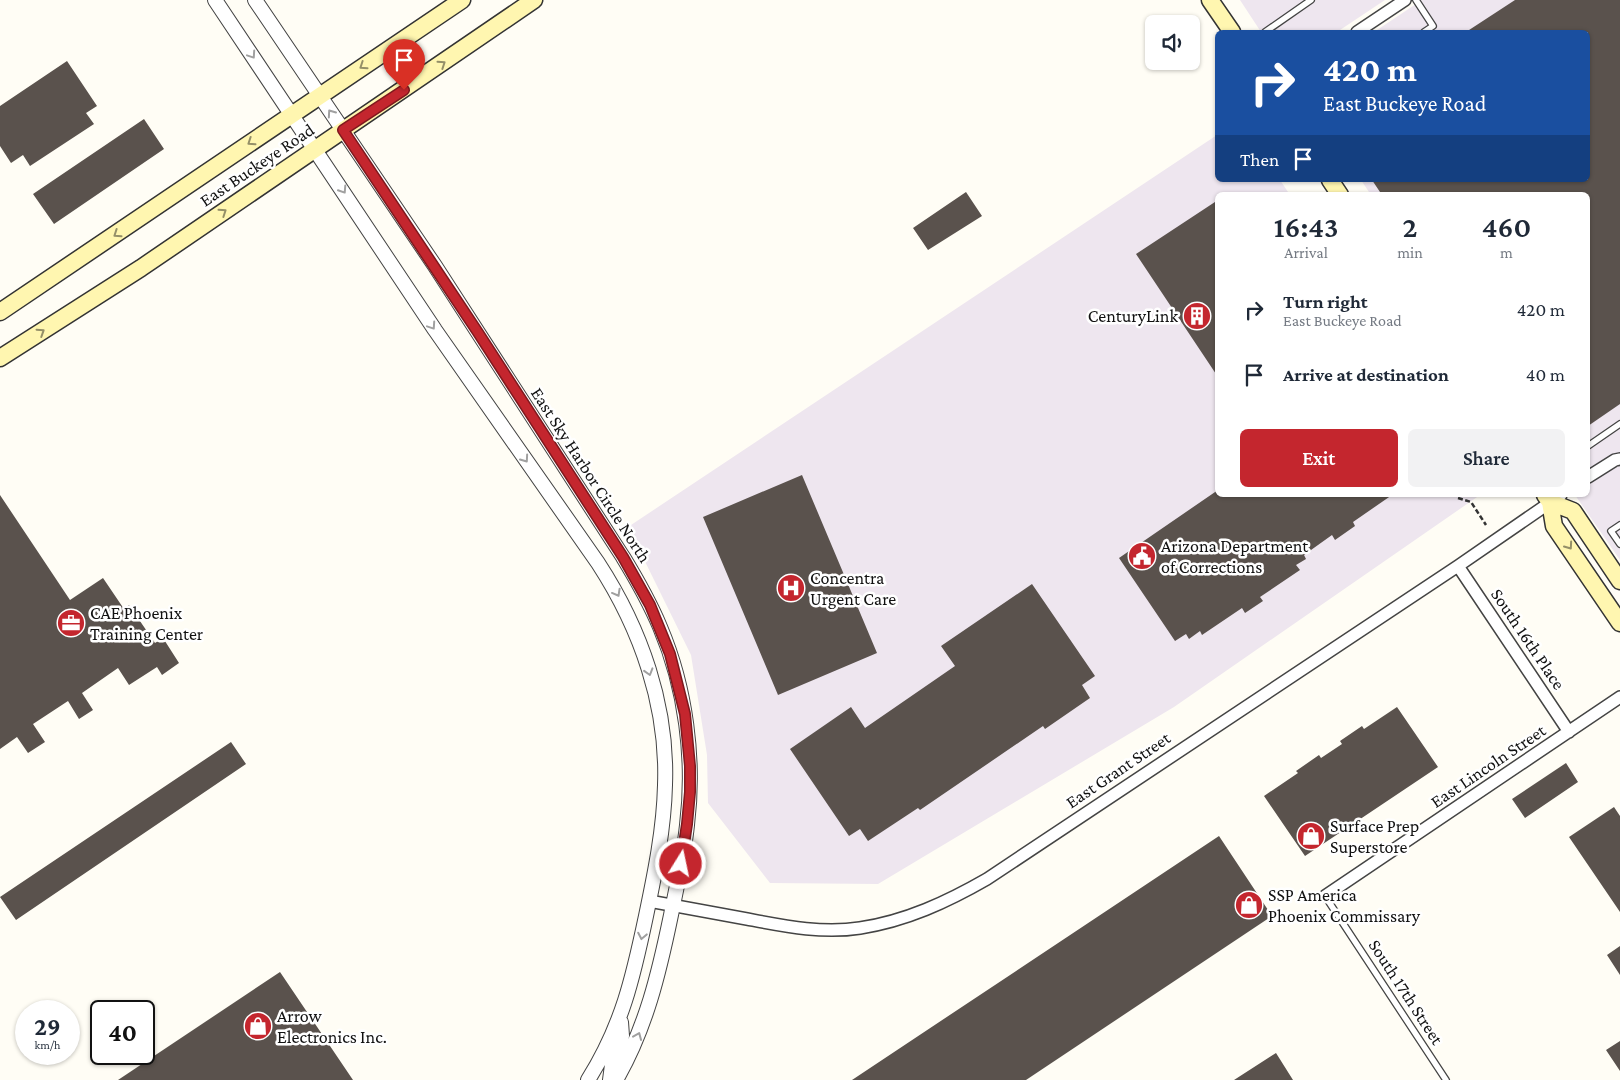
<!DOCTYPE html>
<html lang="en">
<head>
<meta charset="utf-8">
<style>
  :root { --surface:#fff; --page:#f2f2f3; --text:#1f2937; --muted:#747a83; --accent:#c4262e }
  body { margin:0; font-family:"Crimson Pro",serif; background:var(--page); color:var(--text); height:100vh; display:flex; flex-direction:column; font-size:19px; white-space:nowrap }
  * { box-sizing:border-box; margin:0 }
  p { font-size:16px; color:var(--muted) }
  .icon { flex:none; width:28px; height:28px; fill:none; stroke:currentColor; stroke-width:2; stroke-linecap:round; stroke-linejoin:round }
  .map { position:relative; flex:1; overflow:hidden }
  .side { position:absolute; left:1215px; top:192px; width:375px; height:305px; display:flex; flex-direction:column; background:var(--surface); border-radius:8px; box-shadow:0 1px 4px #0004 }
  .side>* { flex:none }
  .hud { position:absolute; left:1215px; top:30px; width:375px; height:152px; border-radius:8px; box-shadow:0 1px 4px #0004; background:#1a4fa0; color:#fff; overflow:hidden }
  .fabs { position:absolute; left:1145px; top:15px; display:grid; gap:10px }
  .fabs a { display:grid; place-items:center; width:55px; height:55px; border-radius:8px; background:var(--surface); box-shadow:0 1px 4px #0004; font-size:25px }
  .speed { position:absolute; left:15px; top:1000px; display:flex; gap:10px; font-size:25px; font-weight:700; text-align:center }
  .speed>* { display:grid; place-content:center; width:65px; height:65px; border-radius:50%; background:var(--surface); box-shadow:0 1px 4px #0004; line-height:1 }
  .speed small { font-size:12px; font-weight:400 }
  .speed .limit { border:2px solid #111; border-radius:8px; background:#fff; color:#111 }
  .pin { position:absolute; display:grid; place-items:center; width:42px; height:42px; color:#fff; margin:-51px -21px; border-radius:50% 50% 50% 0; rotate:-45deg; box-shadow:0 0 5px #0007 }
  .pin .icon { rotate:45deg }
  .me { position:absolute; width:55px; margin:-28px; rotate:10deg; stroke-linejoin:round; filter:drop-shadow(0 0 4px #0008) }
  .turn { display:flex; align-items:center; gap:18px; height:105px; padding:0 25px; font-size:22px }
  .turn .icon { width:65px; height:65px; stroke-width:2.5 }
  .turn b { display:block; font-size:35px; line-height:42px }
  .then { display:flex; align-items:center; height:48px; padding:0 25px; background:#0003; gap:10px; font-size:19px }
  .eta { display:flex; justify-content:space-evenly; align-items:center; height:85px; text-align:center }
  .eta b { font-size:30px; font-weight:600; line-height:35px }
  .button { display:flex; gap:10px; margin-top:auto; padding:10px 25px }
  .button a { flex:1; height:58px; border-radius:8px; background:var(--accent); color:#fff; font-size:20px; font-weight:600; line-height:58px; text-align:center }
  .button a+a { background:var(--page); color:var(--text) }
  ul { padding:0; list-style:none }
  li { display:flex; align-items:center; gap:15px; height:65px; padding:0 25px }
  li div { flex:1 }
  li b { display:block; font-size:19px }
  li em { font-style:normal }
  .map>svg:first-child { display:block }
  .industrial { fill:#eee6ef }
  .building { fill:#5a524d }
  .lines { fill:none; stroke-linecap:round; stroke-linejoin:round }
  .service-casing { stroke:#444; stroke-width:8 }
  .minor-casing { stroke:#444; stroke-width:14 }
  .tertiary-casing { stroke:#444; stroke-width:16 }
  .secondary-casing { stroke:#333; stroke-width:19 }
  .path { stroke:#333; stroke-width:2.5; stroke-dasharray:5 2.5; stroke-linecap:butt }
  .service { stroke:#fff; stroke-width:5.5 }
  .minor { stroke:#fff; stroke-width:11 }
  .tertiary { stroke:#fff; stroke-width:14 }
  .secondary { stroke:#fff6b0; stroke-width:16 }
  .oneway { stroke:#a0a0a0 }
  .oneway2 { stroke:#948f68 }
  .route-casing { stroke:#7f191e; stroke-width:12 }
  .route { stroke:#c4262e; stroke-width:9 }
  .labels { text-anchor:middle; stroke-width:5; stroke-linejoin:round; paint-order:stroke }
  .street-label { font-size:18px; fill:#111; stroke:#fff }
  .poi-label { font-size:18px; fill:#111; stroke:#fff; text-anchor:start }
</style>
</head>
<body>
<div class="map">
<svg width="1620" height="1080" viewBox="0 0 1620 1080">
  <rect width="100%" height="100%" fill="#fffdf5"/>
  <!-- industrial -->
  <path class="industrial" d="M 1240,0 L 1385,0 L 1337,32 L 1261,32 Z
    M 1422,0 L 1620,0 L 1620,560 L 1575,495 L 1588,495 L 1588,195 L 1371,195 L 1361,180 L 1588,180 L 1588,32 L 1374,32 Z
    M 1217,135 L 1218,180 L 1280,180 L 1290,195 L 1218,195 L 1218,495 L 1480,495 L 1174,707 L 878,884 L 770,883 L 708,803 L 707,755 L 691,655 L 628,527 Z"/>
  <!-- building -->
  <path class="building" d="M 1515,0 L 1620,0 L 1620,404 L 1588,426 L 1588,195 L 1382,195 L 1372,180 L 1588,180 L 1588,32 L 1466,32 Z
    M 67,61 L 97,106 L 86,113 L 94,124 L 30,166 L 23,155 L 11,163 L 0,146 L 0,106 Z
    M 144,119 L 164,149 L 54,224 L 33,194 Z
    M 966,192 L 982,216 L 928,250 L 913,228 Z
    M 1218,200 L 1218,377 L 1136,254 Z
    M 802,475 L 877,653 L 778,695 L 703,517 Z
    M 1218,490 L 1218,495 L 1392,495 L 1353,522 L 1355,526 L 1335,540 L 1332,535 L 1304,555 L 1306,559 L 1296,565 L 1300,570 L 1260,597 L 1263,601 L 1245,613 L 1242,608 L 1202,635 L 1200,631 L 1189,639 L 1186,634 L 1175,641 L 1119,558 Z
    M 0,495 L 70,600 L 103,578 L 124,609 L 129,605 L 155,643 L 163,638 L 179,663 L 162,675 L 157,667 L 129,685 L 118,668 L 82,693 L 93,710 L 79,719 L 68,701 L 33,724 L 45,742 L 28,753 L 17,737 L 0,749 Z
    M 1032,584 L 1095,676 L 1082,685 L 1090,698 L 1045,729 L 1043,726 L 920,810 L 918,808 L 868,841 L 860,829 L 849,836 L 790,749 L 851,707 L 865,728 L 955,666 L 941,646 Z
    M 1397,707 L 1438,767 L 1305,856 L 1264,796 L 1298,773 L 1296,771 L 1319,755 L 1321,758 L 1342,744 L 1340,741 L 1362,726 L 1364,729 Z
    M 231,742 L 246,764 L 16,920 L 0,897 Z
    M 1566,763 L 1578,782 L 1525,818 L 1512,799 Z
    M 1614,807 L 1620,816 L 1620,912 L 1569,837 Z
    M 1219,836 L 1272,916 L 1026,1080 L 852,1080 Z
    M 1620,946 L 1620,975 L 1607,955 Z
    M 280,972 L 353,1080 L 118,1080 Z
    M 1620,1041 L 1620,1071 L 1606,1050 Z
    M 1276,1053 L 1293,1080 L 1234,1080 Z"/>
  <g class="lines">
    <defs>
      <path id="service" d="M 1416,0 L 1433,26 L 1424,32
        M 1265,32 L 1311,0
        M 1588,446 L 1620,424
        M 1620,525 L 1611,531 L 1620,544
        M 1325,896 L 1446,1080"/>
      <path id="minor" d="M 1357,32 L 1405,0
        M 1588,477 L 1615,460 L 1620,459
        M 1458,566 L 1569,732
        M 1325,896 L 1620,697
        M 649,901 C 682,907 714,913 747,919 C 784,926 822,934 860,928 C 906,921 947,902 987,879 L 1458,566 L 1561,495"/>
      <path id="tertiary" d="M 215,0 L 435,330 L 598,563 C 641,629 668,706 665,785 C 664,829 655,873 646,916 C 633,978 622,1026 588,1080
        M 255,0 L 435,266 L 623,557 C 637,580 650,603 660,627 C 686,688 695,760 687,825 C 684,855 677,885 671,915 C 659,973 646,1028 616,1080
        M 610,1080 L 612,1065 L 622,1036 L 621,1022"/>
      <path id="secondary" d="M 1210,0 L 1232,32
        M 1330,180 L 1340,195
        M 0,312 L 462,0
        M 0,358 L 141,268 L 534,0
        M 1545,495 L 1550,502 L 1554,526 L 1620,623
        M 1550,502 L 1573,511 L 1620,581"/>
    </defs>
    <!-- service casing -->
    <use href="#service" class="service-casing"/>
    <!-- minor casing -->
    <use href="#minor" class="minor-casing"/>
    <!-- tertiary casing -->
    <use href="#tertiary" class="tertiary-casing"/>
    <!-- secondary casing -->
    <use href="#secondary" class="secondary-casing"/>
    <!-- path -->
    <path class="path" d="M 1458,498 L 1471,502 L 1486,525"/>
    <!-- service -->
    <use href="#service" class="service"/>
    <!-- minor -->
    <use href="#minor" class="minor"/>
    <!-- tertiary -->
    <use href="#tertiary" class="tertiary"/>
    <!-- secondary -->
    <use href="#secondary" class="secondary"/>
  </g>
  <!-- one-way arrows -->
  <defs><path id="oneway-chevron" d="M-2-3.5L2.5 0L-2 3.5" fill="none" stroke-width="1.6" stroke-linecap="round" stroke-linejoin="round" transform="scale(1.25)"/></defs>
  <g class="oneway">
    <use href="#oneway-chevron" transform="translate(252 55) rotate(56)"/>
    <use href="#oneway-chevron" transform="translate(331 113) rotate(-125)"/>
    <use href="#oneway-chevron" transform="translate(343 190) rotate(57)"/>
    <use href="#oneway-chevron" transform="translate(432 326) rotate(56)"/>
    <use href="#oneway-chevron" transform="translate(525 459) rotate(55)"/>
    <use href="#oneway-chevron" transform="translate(617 593) rotate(61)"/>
    <use href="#oneway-chevron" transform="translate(649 672) rotate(73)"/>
    <use href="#oneway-chevron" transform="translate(642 936) rotate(101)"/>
    <use href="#oneway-chevron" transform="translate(638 1036) rotate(-67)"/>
  </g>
  <g class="oneway2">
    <use href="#oneway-chevron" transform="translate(442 64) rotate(-34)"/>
    <use href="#oneway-chevron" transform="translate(363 66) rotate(146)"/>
    <use href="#oneway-chevron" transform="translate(251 142) rotate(146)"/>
    <use href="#oneway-chevron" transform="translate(223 212) rotate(-34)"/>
    <use href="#oneway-chevron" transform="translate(117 234) rotate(146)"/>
    <use href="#oneway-chevron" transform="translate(41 332) rotate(-33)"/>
    <use href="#oneway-chevron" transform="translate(1569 546) rotate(55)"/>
  </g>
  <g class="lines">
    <defs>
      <path id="route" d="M 404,90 L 343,130 L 477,331 L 623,557 L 650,605 L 670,654 L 685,714 L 690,766 L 690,792 L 687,824 L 681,864"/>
    </defs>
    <!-- route casing -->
    <use href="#route" class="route-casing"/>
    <!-- route -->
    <use href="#route" class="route"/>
  </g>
  <!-- icons -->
  <defs>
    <symbol id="building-disc" viewBox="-11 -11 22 22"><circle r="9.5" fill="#c4262e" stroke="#fff"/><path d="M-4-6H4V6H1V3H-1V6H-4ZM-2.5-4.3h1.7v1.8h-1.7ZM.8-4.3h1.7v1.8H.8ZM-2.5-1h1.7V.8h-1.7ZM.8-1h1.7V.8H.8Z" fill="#fff"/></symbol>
    <symbol id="civic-disc" viewBox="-11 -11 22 22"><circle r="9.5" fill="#c4262e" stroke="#fff"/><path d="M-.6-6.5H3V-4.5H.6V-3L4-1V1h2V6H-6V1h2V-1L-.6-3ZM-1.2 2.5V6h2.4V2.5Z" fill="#fff"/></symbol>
    <symbol id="hospital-disc" viewBox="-11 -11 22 22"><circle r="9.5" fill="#c4262e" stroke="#fff"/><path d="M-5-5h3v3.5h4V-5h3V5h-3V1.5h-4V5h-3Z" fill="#fff"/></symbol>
    <symbol id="office-disc" viewBox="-11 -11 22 22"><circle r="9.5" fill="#c4262e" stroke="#fff"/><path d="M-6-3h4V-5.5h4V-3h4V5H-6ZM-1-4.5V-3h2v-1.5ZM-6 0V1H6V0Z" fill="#fff"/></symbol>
    <symbol id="shop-disc" viewBox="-11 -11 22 22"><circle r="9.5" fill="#c4262e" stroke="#fff"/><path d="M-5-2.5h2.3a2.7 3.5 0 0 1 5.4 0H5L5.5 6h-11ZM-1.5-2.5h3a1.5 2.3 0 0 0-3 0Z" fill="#fff"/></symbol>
  </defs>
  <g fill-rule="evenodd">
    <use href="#building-disc" x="1181" y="300" width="32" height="32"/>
    <use href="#civic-disc" x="1126" y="540" width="32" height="32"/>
    <use href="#hospital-disc" x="775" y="572" width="32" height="32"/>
    <use href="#office-disc" x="55" y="607" width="32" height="32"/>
    <use href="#shop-disc" x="1295" y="820" width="32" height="32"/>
    <use href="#shop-disc" x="1233" y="889" width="32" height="32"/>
    <use href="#shop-disc" x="242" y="1010" width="32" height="32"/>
  </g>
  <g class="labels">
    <!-- street labels -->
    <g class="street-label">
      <text transform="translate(257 165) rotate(-34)" y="6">East Buckeye Road</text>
      <text transform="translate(591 475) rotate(57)" y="6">East Sky Harbor Circle North</text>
      <text transform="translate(1528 639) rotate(56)" y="6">South 16th Place</text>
      <text transform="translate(1488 766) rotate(-34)" y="6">East Lincoln Street</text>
      <text transform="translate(1118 770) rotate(-34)" y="6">East Grant Street</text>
      <text transform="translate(1406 992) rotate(57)" y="6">South 17th Street</text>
    </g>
    <!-- poi labels -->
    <g class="poi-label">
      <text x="1178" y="322" text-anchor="end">CenturyLink</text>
      <text x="1161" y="552">Arizona Department<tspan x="1161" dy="21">of Corrections</tspan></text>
      <text x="810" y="584">Concentra<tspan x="810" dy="21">Urgent Care</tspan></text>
      <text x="90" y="619">CAE Phoenix<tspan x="90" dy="21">Training Center</tspan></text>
      <text x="1330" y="832">Surface Prep<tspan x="1330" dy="21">Superstore</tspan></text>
      <text x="1268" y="901">SSP America<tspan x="1268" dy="21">Phoenix Commissary</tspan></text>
      <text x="277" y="1022">Arrow<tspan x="277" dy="21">Electronics Inc.</tspan></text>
    </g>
  </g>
</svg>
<div class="fabs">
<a><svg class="icon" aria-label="sound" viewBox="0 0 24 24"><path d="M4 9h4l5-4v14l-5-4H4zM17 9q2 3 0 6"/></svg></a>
</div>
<div class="speed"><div>29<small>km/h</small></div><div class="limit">40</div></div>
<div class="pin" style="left:404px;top:90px;background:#d93025"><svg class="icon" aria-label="arrive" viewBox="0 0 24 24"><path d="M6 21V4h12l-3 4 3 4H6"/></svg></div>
<svg class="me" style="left:681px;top:864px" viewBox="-20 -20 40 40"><circle r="17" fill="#c4262e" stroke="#fff" stroke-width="3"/><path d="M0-11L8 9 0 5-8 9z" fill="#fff"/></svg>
<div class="hud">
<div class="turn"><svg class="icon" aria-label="right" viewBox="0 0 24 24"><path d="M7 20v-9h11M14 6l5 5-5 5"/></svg><div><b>420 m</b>East Buckeye Road</div></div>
<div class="then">Then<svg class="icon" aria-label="arrive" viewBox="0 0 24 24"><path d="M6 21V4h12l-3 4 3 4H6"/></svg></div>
</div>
<section class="side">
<div class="eta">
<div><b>16:43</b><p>Arrival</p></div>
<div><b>2</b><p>min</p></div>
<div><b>460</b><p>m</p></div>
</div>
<ul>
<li><svg class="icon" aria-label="right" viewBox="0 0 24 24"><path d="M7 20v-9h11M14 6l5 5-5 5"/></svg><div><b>Turn right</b><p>East Buckeye Road</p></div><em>420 m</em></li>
<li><svg class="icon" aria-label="arrive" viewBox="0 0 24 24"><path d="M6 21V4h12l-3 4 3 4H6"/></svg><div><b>Arrive at destination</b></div><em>40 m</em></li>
</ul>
<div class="button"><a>Exit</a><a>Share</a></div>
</section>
</div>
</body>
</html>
